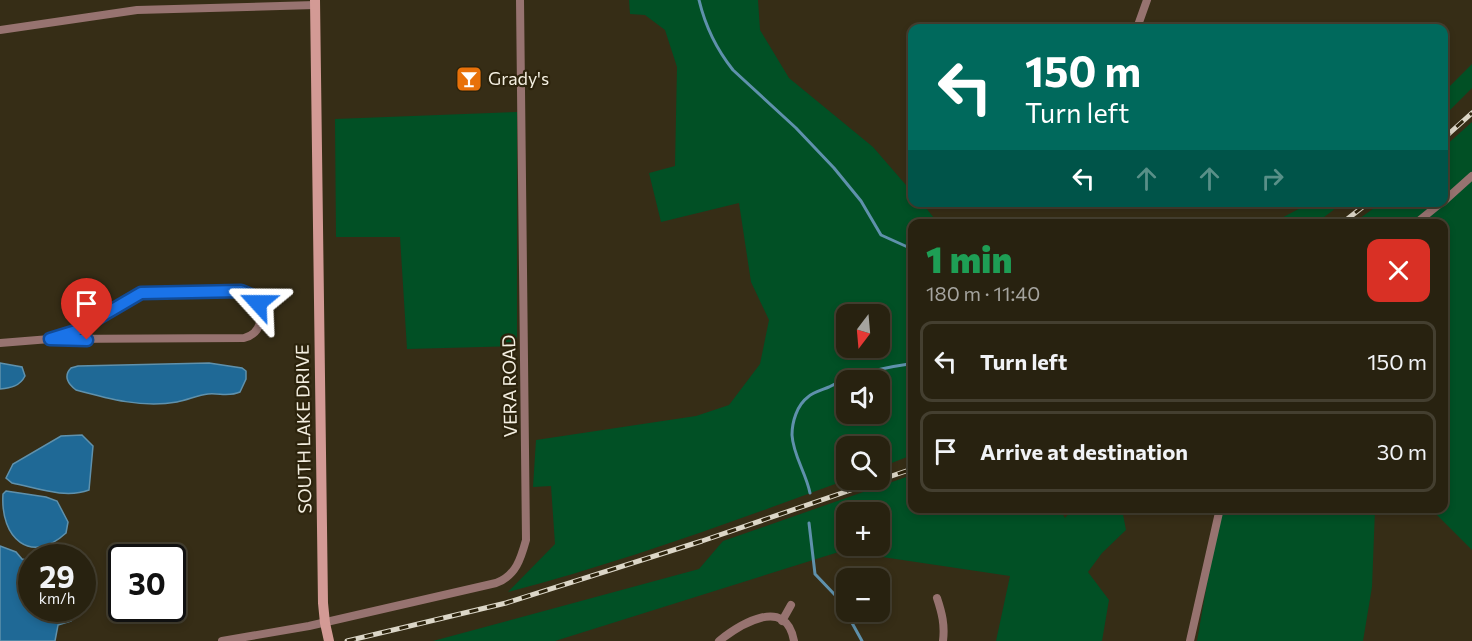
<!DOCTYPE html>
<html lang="en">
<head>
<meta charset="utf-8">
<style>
  :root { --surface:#282210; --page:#302a19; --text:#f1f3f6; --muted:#a5a49f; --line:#443f30 }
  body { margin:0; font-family:Commissioner,sans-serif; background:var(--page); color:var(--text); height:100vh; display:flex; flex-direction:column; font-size:22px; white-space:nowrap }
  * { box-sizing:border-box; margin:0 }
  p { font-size:20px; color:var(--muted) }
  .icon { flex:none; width:33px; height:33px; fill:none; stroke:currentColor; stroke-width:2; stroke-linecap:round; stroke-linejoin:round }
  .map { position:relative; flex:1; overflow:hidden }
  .side { position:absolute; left:908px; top:219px; width:540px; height:294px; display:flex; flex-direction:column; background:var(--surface); border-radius:12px; box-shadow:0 3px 9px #0003,0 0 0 2px var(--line) }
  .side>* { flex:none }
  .top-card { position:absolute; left:908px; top:24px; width:540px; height:183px; border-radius:12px; box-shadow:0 3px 9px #0003,0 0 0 2px var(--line); background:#00695c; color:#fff; overflow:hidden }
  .needle { width:39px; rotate:196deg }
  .buttons { position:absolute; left:836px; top:304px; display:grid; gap:12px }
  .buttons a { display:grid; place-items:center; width:54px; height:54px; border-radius:12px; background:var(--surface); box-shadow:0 3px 9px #0003,0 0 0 2px var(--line); font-size:30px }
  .speed { position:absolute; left:18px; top:544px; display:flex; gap:12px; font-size:30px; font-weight:700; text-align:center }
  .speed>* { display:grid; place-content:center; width:78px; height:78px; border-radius:50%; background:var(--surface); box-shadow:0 3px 9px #0003,0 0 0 2px var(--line); line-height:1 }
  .speed small { font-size:15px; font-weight:400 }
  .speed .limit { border:3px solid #111; border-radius:9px; background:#fff; color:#111 }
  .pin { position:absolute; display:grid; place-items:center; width:51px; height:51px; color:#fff; margin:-62px -26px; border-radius:50% 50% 50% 0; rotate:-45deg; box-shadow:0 0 6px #0007 }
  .pin .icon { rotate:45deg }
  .me { position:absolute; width:66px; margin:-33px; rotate:294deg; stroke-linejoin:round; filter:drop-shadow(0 0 4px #0008) }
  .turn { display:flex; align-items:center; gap:21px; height:126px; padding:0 18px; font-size:27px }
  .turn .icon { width:78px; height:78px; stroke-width:2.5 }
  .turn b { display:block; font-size:42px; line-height:51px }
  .lanes { display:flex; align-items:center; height:57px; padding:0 18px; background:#0003; justify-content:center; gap:30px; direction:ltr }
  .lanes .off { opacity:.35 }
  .round { display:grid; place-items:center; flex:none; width:63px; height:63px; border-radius:12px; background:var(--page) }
  .head { display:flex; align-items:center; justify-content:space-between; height:102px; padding:0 18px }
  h1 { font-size:36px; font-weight:800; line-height:45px; color:#1e9e55 }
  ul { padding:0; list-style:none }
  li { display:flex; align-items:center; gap:18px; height:81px; margin:0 12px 9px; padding:0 6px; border:3px solid var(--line); border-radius:12px }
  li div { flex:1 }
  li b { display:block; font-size:22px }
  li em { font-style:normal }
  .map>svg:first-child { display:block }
  .green { fill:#015025; fill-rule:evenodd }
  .water { fill:#1f6996; stroke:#5f91ac; stroke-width:1.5 }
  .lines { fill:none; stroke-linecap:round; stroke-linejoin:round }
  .stream { stroke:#5f91ac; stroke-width:3 }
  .minor { stroke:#977370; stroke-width:8 }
  .secondary { stroke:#d39a95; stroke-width:10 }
  .rail-casing { stroke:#dbd6c7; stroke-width:5 }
  .rail { stroke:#2c230c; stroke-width:3; stroke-dasharray:9; stroke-linecap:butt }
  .route-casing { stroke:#114b97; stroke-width:15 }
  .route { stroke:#1a73e8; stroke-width:10 }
  .labels { text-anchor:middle; stroke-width:4.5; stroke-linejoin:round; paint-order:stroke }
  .poi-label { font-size:18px; fill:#f4efe1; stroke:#2c230c; text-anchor:start }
  .street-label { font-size:18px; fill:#f4efe1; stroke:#2c230c }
</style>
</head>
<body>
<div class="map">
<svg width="1472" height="641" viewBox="0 0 1472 641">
  <rect width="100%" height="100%" fill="#362d16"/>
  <!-- green -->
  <path class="green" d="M 629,0 L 758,0 L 760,30 L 789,78 L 873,147 L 912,192 L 912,202 L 922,203 L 938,223 L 912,224 L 912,455 L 879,468 L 879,447 L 846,447 L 846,480 C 735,521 623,562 508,592 L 555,544 L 551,486 L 533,487 L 536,440 L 696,416 L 729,405 L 760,364 L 769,320 L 751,282 L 739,203 L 661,222 L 649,173 L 675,166 L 677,67 L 665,30 L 645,15 L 630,14 ZM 846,315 L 879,315 L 879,348 L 846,348 ZM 846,381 L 879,381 L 879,414 L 846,414 Z
    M 1472,64 L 1472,88 L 1443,117 L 1443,93 Z
    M 517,112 L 517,346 L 407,349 L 400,237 L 336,237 L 335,119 Z
    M 1472,122 L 1472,550 L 1431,509 L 1443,508 L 1443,224 L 1352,224 L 1381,203 L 1443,202 L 1443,148 Z
    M 1310,203 L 1343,203 L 1316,223 L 1272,223 Z
    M 912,475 L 912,508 L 1060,509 L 1065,518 L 1073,509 L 1122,509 L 1126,530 L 1102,553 L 1088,572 L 1109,600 L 1102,641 L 996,641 L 1010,576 L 842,551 L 555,641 L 433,641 L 699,569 L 723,541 ZM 846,513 L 879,513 L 879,546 L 846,546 Z
    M 1220,509 L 1375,509 L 1372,587 L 1363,641 L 1197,641 Z"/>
  <!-- water -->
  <path class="water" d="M 0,363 L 22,367 L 25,376 C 20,386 11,388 0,389 Z
    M 209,363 L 242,368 L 246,371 L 246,379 L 240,392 C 229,397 220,393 208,394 C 198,395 188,400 177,402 C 142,408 109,399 76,390 C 68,384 63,376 71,368 L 78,366 Z
    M 82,435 L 93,446 L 89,490 C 65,499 37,488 12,483 L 6,478 L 13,464 L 61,436 Z
    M 6,491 L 46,497 L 57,501 L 68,522 L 66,533 C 31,565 0,539 3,494 Z
    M 0,546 L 16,552 L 22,559 L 31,561 L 32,609 L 68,609 L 71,621 L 58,625 L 55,641 L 0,641 Z"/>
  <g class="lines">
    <!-- stream -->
    <path class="stream" d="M 699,0 C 705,25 717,50 733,70 L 796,128 L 834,168 L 861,201 L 881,235 L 912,249
      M 810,493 C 806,473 793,455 792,435 C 792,422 797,405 808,397 C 813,392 822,390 829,387 C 853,374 882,368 909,364 L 912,347
      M 809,523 L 815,574 L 835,595 L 846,611
      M 846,612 L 862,641"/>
    <!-- minor -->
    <path class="minor" d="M 1137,28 L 1147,0
      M 0,30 L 137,10 L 315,5
      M 1443,202 L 1472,176
      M 1415,224 L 1442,202
      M 0,343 L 50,339 L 244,338 C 263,333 264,313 256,299 L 241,291 L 141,293 L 76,331 L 50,339
      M 937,598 C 942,613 945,625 943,641
      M 782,621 L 791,605
      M 222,641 L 309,626 L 496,583 C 516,576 521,558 526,540 L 520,0
      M 719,641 C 739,625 786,595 794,641
      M 1190,641 L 1220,508"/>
    <!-- secondary -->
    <path class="secondary" d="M 315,0 L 323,603 L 325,623 L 329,641"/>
    <defs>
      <path id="rail" d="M 1443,139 L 1472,113
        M 1341,224 L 1369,202
        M 347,641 L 506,603 L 702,541 L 912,469"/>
    </defs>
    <!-- rail casing -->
    <use href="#rail" class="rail-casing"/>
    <!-- rail -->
    <use href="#rail" class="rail"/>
  </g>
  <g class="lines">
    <defs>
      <path id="route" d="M 87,340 L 50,339 L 76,331 L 141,293 L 241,291 L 253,296 L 258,303"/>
    </defs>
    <!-- route casing -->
    <use href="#route" class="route-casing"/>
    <!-- route -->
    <use href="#route" class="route"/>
  </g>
  <!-- icons -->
  <defs>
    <symbol id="bar-square" viewBox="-11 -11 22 22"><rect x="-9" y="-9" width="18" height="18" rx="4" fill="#e8710a" stroke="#2c230c"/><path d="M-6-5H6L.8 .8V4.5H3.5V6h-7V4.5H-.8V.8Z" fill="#fff"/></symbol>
  </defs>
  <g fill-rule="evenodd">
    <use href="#bar-square" x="454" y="64" width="30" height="30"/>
  </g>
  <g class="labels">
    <!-- poi labels -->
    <g class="poi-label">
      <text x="488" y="85">Grady's</text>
    </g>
    <!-- street labels -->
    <g class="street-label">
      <text transform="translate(510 386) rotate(-91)" y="6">VERA ROAD</text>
      <text transform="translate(304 429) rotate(-91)" y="6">SOUTH LAKE DRIVE</text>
    </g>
  </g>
</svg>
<div class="buttons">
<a><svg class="needle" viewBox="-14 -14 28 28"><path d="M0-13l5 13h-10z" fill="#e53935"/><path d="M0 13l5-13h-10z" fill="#a5a49f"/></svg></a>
<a><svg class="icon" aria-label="sound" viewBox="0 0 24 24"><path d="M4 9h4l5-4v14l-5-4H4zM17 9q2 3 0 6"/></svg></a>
<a><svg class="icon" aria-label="search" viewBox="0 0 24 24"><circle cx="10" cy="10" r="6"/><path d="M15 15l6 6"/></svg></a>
<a>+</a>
<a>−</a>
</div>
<div class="speed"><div>29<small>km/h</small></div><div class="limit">30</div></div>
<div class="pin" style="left:87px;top:340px;background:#d93025"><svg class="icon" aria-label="arrive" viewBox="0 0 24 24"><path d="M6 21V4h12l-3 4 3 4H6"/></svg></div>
<svg class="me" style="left:258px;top:303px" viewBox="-20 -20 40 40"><path d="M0-17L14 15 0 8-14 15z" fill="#1a73e8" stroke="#fff" stroke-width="4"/></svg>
<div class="top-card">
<div class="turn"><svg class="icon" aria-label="left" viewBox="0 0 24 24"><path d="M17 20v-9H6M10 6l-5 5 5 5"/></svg><div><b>150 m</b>Turn left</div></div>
<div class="lanes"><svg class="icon" aria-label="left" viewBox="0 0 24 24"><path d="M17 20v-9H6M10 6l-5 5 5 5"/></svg><svg class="icon off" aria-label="ahead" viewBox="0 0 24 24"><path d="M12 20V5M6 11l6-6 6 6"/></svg><svg class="icon off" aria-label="ahead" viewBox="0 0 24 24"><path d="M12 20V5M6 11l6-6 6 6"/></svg><svg class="icon off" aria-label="right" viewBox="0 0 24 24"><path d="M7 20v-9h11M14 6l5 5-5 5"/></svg></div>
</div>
<section class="side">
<div class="head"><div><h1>1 min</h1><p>180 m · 11:40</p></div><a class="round" style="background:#d93025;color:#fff"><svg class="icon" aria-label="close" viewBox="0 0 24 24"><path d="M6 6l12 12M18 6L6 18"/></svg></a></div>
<ul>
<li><svg class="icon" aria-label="left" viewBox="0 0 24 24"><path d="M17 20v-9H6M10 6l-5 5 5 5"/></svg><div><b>Turn left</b></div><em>150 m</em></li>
<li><svg class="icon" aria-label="arrive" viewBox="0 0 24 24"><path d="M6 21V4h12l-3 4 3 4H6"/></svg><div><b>Arrive at destination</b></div><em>30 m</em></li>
</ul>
</section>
</div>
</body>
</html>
